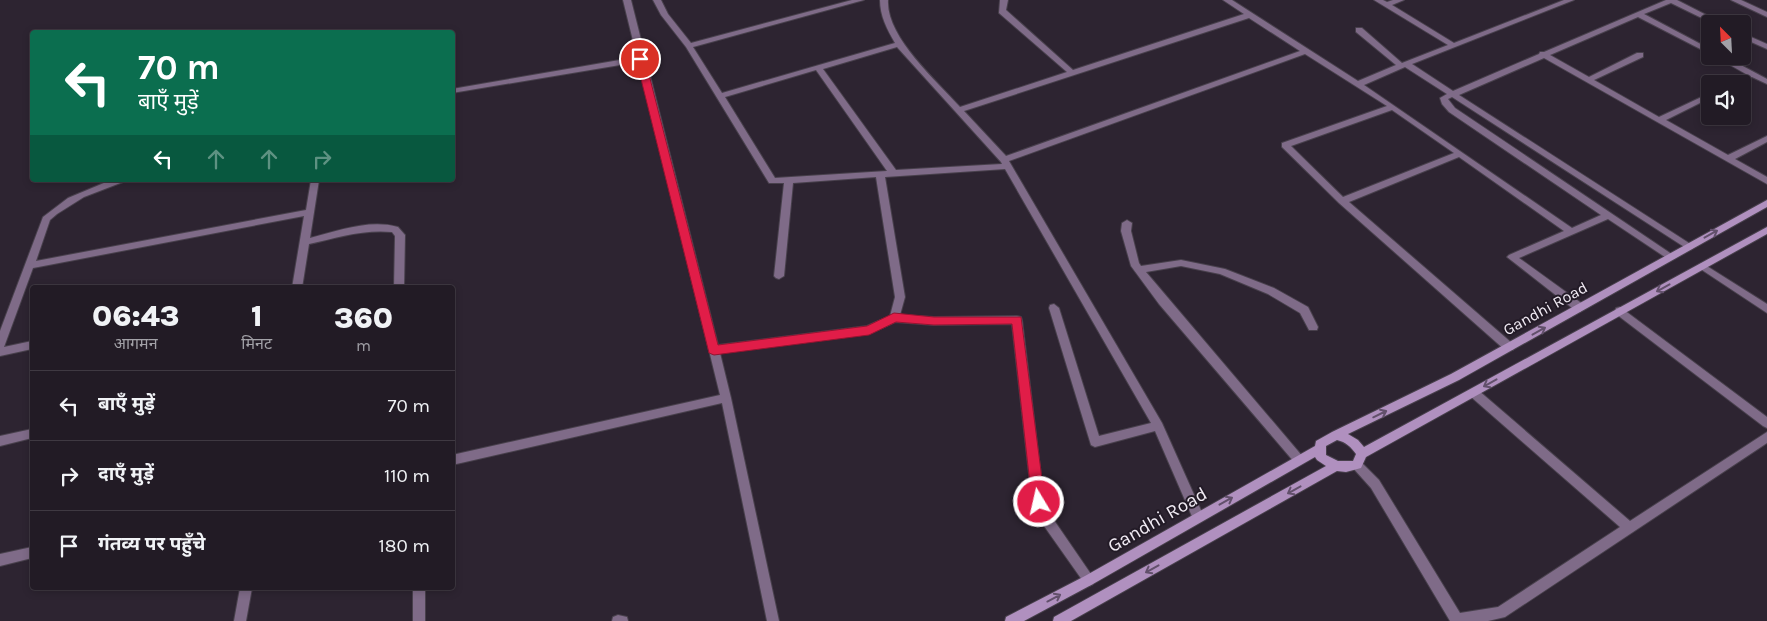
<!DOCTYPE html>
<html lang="hi">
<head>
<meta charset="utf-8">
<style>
  :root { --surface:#221b25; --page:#2a242d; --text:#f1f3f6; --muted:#a2a1a7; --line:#3f3942 }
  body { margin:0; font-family:Karla,"Noto Sans Devanagari",sans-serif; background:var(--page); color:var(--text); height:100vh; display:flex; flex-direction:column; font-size:19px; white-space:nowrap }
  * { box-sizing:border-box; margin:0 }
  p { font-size:16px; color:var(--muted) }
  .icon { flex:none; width:28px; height:28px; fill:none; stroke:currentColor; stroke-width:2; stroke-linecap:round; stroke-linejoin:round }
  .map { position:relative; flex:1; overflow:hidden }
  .panel { position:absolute; left:30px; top:285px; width:425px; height:305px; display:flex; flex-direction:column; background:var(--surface); border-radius:5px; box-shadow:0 2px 8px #0003,0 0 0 1px var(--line) }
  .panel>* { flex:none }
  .guide { position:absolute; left:30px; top:30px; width:425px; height:152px; border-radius:5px; box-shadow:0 2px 8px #0003,0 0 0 1px var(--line); background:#0b6e4f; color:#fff; overflow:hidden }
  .needle { width:32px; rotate:336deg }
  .buttons { position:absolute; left:1701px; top:15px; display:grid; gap:10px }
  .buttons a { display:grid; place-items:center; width:50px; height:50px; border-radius:5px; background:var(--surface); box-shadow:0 2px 8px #0003,0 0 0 1px var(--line); font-size:25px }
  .pin { position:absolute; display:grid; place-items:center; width:42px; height:42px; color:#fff; margin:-21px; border:2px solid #fff; border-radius:50%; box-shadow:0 1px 5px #0007 }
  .me { position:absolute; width:55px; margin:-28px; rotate:351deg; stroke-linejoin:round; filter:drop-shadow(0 0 4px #0008) }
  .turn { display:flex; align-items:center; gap:18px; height:105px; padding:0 25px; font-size:22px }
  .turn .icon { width:65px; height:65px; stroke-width:2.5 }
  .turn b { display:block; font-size:35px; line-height:42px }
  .lanes { display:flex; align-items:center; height:48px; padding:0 25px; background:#0003; justify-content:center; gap:25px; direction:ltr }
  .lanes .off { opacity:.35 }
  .eta { display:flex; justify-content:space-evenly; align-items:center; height:85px; text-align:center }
  .eta b { font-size:30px; font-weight:800; line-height:35px }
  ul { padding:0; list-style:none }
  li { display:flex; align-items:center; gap:15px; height:70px; padding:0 25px; border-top:1px solid var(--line) }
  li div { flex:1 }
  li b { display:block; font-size:19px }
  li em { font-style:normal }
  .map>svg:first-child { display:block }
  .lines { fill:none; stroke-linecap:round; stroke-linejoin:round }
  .minor-casing { stroke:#48404c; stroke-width:2 }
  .secondary-casing { stroke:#48404c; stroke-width:2 }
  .minor { fill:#7f6b88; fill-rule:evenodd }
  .secondary { fill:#b090bf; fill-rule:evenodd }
  .oneway { stroke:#62506b }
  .route { fill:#e11d48; stroke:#92132f }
  .labels { text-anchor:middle; stroke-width:4; stroke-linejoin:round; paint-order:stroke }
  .street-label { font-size:16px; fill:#f1ebf4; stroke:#231b27 }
  .near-street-label { font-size:19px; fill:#f1ebf4; stroke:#231b27 }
</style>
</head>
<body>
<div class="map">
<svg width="1767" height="621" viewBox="0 0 1767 621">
  <rect width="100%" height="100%" fill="#2d2431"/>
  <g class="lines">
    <defs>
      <path id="minor" d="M 623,0 L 631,0 L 718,345 L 867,326 L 890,316 L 895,297 L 876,177 L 793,183 L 784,276 L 779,279 L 776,278 L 774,276 L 784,183 L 769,183 L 686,47 L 661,15 L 653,0 L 661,0 L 668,14 L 691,43 L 852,0 L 864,0 L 693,47 L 722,93 L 895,43 C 887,29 880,16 880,0 L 888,0 C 886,37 936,80 960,107 L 1067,72 L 999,13 L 1000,0 L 1008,0 L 1006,10 L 1073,70 L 1244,14 L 1223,0 L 1232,0 L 1358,81 L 1396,65 L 1356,32 L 1356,28 L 1362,28 L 1402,63 L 1448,45 L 1374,0 L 1383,0 L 1387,2 L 1393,0 L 1404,0 L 1392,5 L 1454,43 L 1564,0 L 1574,0 L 1412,64 L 1453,91 L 1539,54 L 1540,52 L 1544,52 L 1666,0 L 1677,0 L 1724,24 L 1714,24 L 1671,3 L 1644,14 L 1710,49 L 1710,54 L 1638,17 L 1550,55 L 1589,77 L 1637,53 L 1643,53 L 1643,57 L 1594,80 L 1659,117 L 1710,93 L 1710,98 L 1666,120 L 1728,155 L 1767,136 L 1767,142 L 1735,159 L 1767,177 L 1767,184 L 1544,58 L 1459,95 L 1692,245 L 1694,247 L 1692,249 L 1689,250 L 1452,97 L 1448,99 L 1455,108 L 1676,257 L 1674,259 L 1668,259 L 1608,219 L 1519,258 L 1584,305 L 1585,308 L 1580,312 L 1576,311 L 1507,257 L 1509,255 L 1564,231 L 1459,157 L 1349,202 L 1513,344 L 1514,347 L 1513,350 L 1505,350 L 1339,203 L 1282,147 L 1282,143 L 1387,106 L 1305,54 L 1009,161 L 1162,423 L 1204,517 L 1202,521 L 1198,522 L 1194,521 L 1155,431 L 1095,447 L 1091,445 L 1049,308 L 1050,305 L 1054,304 L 1059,308 L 1099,436 L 1151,423 L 1005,169 L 885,177 L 905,297 L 900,315 L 934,317 L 1017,316 L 1021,317 L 1022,320 L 1043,492 L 1047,510 L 1095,580 L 1093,584 L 1089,586 L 1085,584 L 1037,516 L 1031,492 L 1012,324 L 934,325 L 895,322 L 869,334 L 720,353 L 731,398 L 779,621 L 767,621 L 722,403 L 452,465 L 452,455 L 720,395 L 638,62 L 452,93 L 452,89 L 637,57 ZM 1249,18 L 1300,51 L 1006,156 L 964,111 ZM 897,47 L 1001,162 L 1002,164 L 896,170 L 823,69 ZM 1405,67 L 1447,94 L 1440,98 L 1442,104 L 1449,112 L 1601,215 L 1572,228 L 1364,85 ZM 816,70 L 887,171 L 775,178 L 725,97 ZM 1392,110 L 1454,153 L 1343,197 L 1291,146 Z
        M 1731,0 L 1741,0 L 1767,12 L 1767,17 Z
        M 1742,33 L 1767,44 L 1767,49 L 1742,38 Z
        M 1714,56 L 1724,56 L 1767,79 L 1767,84 L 1752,77 L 1739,84 L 1729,84 L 1746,74 Z
        M 111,180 L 124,180 L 123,182 L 84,197 L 57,214 L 50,220 L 36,261 L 306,210 L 311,180 L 319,180 L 310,238 C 338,231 369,219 398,227 L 405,235 L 404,288 L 394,288 L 395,236 L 392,232 C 364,229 336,238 309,244 L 302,288 L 292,288 L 304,216 L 33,268 L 4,347 L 32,341 L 32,349 L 0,356 L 0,331 L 43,217 L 68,198 Z
        M 1127,220 L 1132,223 L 1131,231 L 1139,263 L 1141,266 L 1181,260 L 1225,269 L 1274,288 L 1308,307 L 1318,327 L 1317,330 L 1309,330 L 1300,313 L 1268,294 L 1220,274 L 1181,266 L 1146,272 L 1303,457 L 1305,460 L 1303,463 L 1299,465 L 1295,463 L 1159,304 L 1131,266 L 1121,231 L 1122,223 Z
        M 1702,263 L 1767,304 L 1767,313 L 1699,268 L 1697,266 Z
        M 1620,307 L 1767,417 L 1767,428 L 1763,426 L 1616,314 L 1615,311 L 1616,308 Z
        M 1474,389 L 1478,390 L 1630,521 L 1767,432 L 1767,443 L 1505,617 L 1488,621 L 1450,621 L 1371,488 L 1353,468 L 1351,465 L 1353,462 L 1357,460 L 1361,462 L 1379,480 L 1460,613 L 1498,607 L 1620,527 L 1470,396 L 1469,393 L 1470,390 Z
        M 32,429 L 32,438 L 0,446 L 0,436 Z
        M 32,547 L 32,558 L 0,566 L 0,554 Z
        M 240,588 L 252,588 L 246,621 L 234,621 Z
        M 413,588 L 425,588 L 425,621 L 413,621 Z
        M 618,615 L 627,617 L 628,621 L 612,621 L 613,617 Z"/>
      <path id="secondary" d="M 1767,200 L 1767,207 L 1459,380 L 1348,434 L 1358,440 L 1364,447 L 1767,227 L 1767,234 L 1366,457 L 1361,468 L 1346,472 L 1337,471 L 1071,621 L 1053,621 L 1054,617 L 1326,466 L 1317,460 L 1315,457 L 1093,584 L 1024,621 L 1005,621 L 1006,617 L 1085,576 L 1315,446 L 1316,441 L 1332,432 L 1451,374 ZM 1337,440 C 1346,442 1351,447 1356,454 L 1353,461 L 1338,461 L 1326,455 L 1326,446 Z"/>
    </defs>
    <!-- minor casing -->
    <use href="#minor" class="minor-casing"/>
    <!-- secondary casing -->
    <use href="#secondary" class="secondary-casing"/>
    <!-- minor -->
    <use href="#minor" class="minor"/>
    <!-- secondary -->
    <use href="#secondary" class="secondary"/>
  </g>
  <!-- one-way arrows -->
  <defs><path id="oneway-shaft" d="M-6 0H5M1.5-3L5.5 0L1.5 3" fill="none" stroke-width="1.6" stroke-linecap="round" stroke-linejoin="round" transform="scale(1.25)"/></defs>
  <g class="oneway">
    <use href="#oneway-shaft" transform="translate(1711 234) rotate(-29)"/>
    <use href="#oneway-shaft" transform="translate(1663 288) rotate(151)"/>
    <use href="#oneway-shaft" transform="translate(1539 331) rotate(-29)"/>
    <use href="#oneway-shaft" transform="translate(1490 383) rotate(151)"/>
    <use href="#oneway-shaft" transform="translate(1380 414) rotate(-26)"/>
    <use href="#oneway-shaft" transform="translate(1294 490) rotate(151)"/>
    <use href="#oneway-shaft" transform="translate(1226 501) rotate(-29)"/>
    <use href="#oneway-shaft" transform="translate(1152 569) rotate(151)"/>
    <use href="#oneway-shaft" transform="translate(1054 598) rotate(-28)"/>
  </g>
  <!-- route -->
  <path class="route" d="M 640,56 L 645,59 L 718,345 L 867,326 L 894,313 L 934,317 L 1021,317 L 1045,502 L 1043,506 L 1039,507 L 1034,506 L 1032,502 L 1012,324 L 934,325 L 896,322 L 869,335 L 714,355 L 709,353 L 636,59 Z"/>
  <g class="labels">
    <!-- street labels -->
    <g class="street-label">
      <text transform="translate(1545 308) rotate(-29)" y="6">Gandhi Road</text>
    </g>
    <!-- near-street labels -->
    <g class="near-street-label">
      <text transform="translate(1157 519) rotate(-30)" y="7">Gandhi Road</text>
    </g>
  </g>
</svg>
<div class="buttons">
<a><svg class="needle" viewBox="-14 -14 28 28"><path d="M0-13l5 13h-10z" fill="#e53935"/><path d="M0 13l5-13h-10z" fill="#a2a1a7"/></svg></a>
<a><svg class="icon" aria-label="sound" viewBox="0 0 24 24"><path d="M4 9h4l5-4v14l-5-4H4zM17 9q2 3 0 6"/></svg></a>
</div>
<div class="pin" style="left:640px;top:59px;background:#d93025"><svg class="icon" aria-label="arrive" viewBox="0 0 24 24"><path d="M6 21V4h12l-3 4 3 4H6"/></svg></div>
<svg class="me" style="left:1039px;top:502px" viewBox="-20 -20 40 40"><circle r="17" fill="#e11d48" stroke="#fff" stroke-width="3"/><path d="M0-11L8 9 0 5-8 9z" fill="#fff"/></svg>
<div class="guide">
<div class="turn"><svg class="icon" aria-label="left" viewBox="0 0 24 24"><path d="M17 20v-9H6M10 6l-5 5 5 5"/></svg><div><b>70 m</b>बाएँ मुड़ें</div></div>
<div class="lanes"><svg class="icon" aria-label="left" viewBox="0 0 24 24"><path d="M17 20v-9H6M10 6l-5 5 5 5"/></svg><svg class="icon off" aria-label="ahead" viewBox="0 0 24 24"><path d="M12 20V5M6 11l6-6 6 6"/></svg><svg class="icon off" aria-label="ahead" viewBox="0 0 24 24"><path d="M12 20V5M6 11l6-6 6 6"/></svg><svg class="icon off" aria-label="right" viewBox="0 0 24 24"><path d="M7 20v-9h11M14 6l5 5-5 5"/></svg></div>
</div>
<section class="panel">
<div class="eta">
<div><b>06:43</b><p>आगमन</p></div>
<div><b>1</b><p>मिनट</p></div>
<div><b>360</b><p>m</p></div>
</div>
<ul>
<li><svg class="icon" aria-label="left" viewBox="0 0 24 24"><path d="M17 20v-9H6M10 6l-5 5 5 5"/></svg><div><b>बाएँ मुड़ें</b></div><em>70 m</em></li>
<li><svg class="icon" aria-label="right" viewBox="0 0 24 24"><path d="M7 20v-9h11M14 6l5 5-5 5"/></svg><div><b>दाएँ मुड़ें</b></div><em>110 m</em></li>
<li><svg class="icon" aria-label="arrive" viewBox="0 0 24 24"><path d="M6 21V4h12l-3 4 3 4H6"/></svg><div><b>गंतव्य पर पहुँचे</b></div><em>180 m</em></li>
</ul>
</section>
</div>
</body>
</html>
